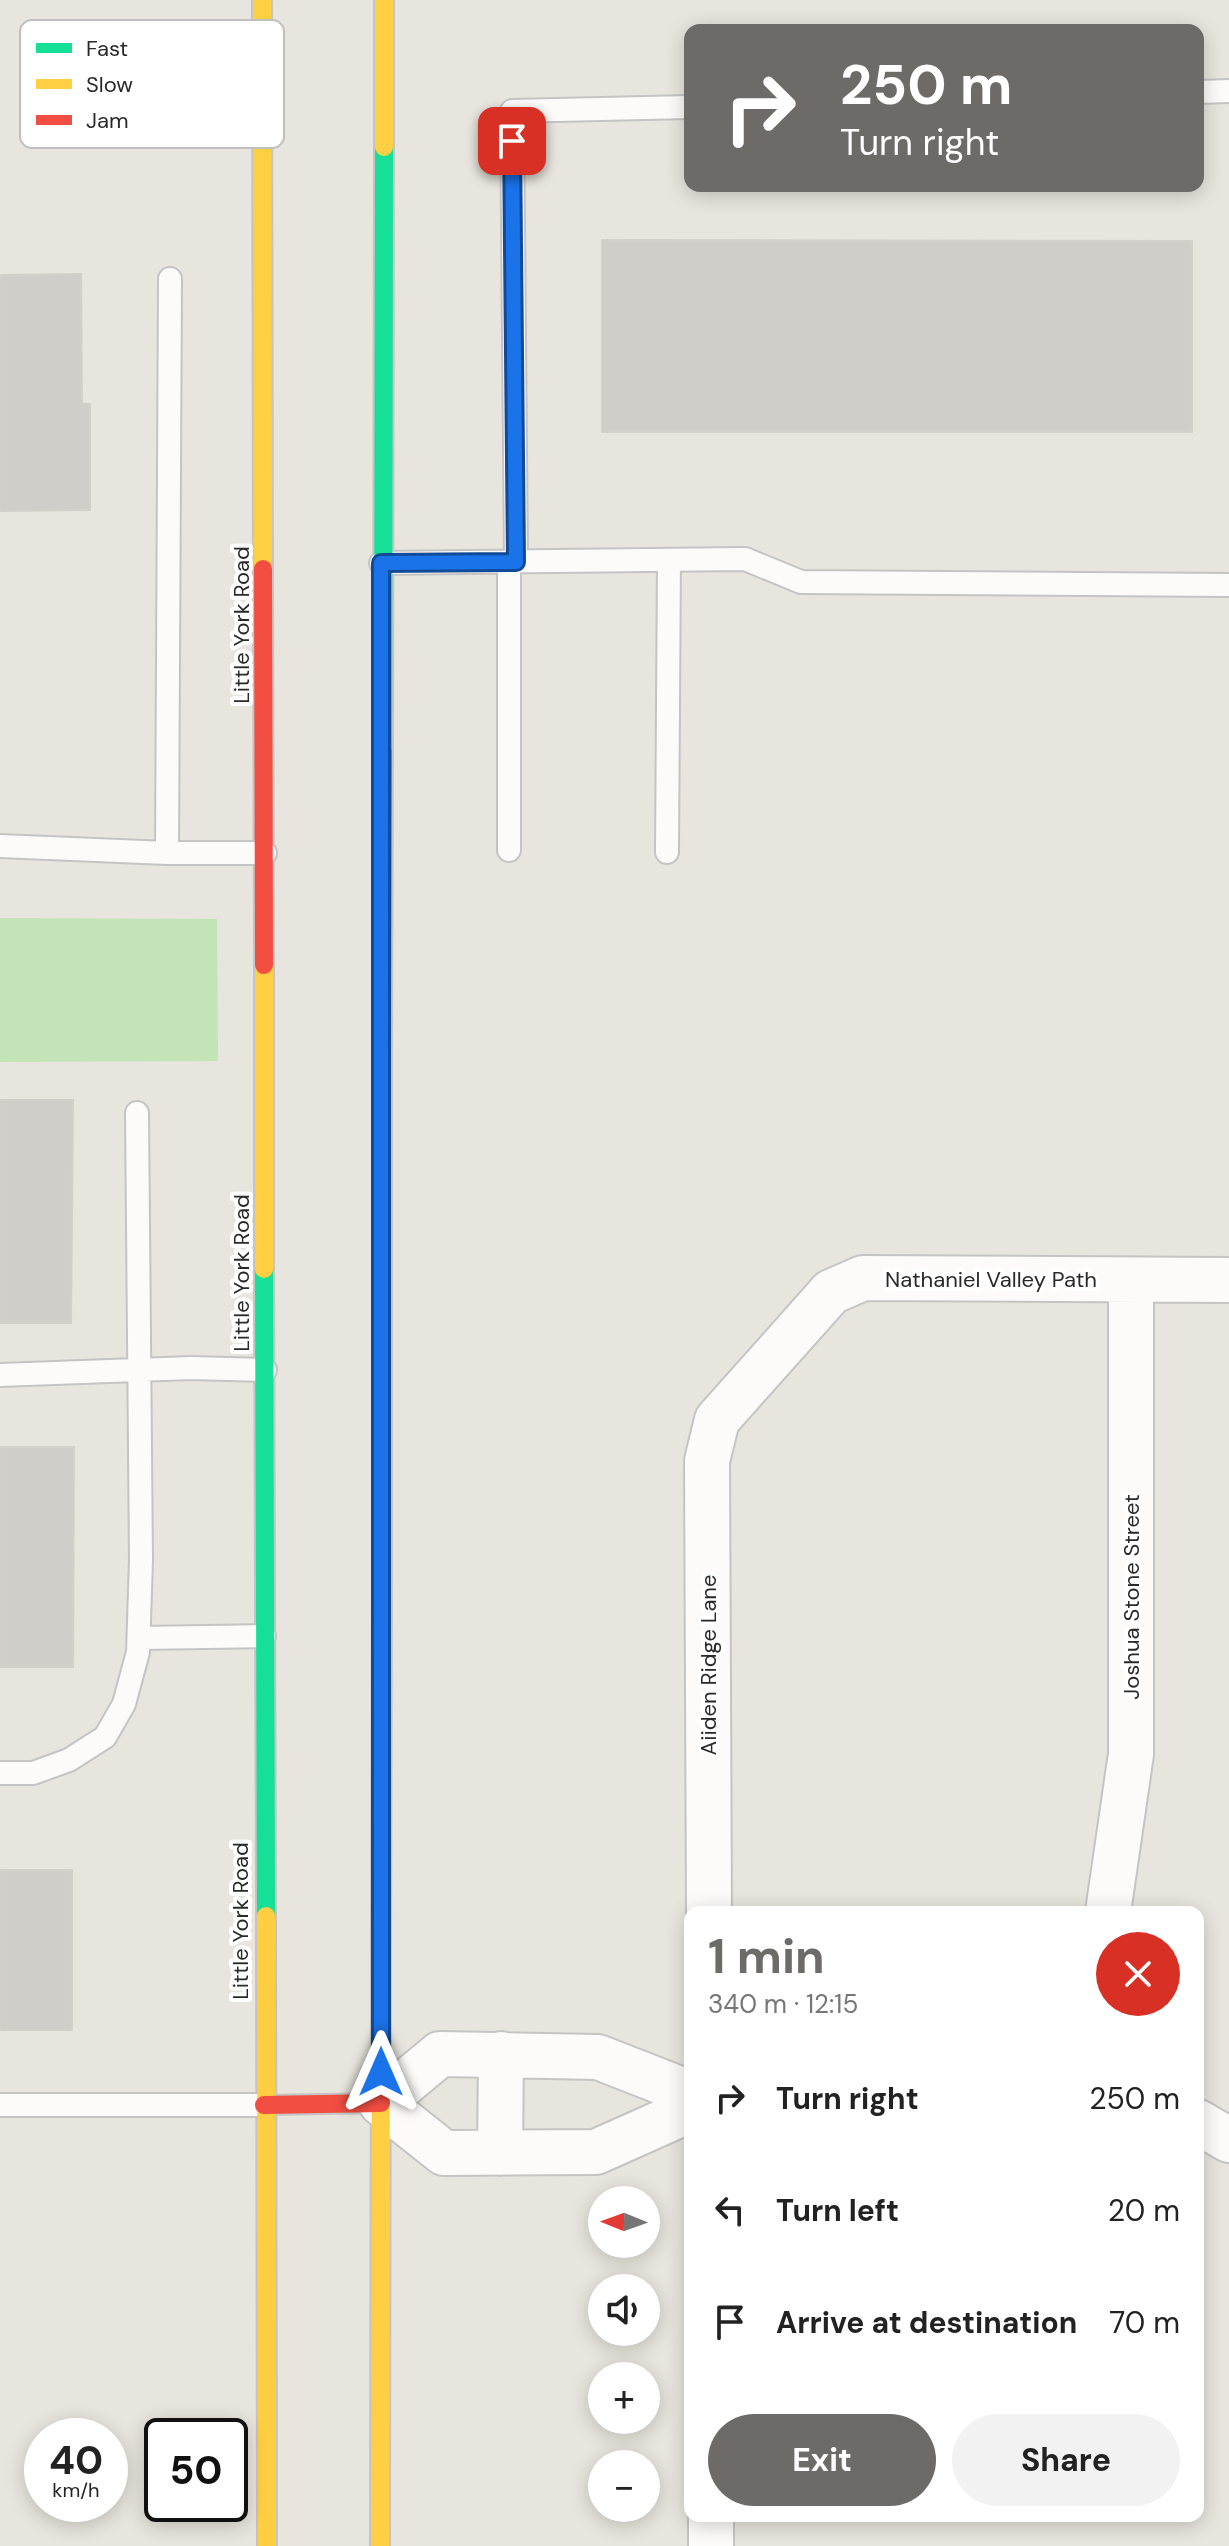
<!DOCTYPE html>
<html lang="en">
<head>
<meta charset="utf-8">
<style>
  :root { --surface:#fff; --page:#f2f2f2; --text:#222; --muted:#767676; --accent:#6c6b68 }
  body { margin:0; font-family:"DM Sans",sans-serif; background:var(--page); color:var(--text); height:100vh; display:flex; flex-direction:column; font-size:30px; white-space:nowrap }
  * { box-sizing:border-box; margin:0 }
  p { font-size:26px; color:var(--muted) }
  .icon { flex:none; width:44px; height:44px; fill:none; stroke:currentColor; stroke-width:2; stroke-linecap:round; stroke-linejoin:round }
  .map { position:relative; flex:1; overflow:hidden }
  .sheet { position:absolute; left:684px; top:1906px; width:520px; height:616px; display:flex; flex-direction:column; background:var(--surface); border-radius:16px; box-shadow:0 4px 20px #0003 }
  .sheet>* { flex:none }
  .top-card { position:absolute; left:684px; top:24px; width:520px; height:168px; border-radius:16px; box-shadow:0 4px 20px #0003; background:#6c6b68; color:#fff; overflow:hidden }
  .needle { width:52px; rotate:271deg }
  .controls { position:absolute; left:588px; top:2186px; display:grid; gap:16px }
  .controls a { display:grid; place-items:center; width:72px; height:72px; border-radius:50%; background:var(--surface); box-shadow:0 4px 20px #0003; font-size:40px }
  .speed { position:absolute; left:24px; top:2418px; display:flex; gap:16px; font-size:40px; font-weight:700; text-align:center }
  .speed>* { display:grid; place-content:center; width:104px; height:104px; border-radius:50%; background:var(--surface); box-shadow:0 4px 20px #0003; line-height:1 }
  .speed small { font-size:20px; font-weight:400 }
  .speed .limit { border:4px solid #111; border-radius:12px; background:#fff; color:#111 }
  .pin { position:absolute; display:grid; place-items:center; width:68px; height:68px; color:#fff; margin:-34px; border-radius:16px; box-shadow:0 4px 12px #0006 }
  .me { position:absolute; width:88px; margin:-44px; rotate:0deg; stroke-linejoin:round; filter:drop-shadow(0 0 6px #0008) }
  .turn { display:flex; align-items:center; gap:28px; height:168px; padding:0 24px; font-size:36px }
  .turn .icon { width:104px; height:104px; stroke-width:2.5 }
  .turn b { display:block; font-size:56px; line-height:68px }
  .round { display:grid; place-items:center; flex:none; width:84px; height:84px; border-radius:42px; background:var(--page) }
  .summary { display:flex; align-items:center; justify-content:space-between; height:136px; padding:0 24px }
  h1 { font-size:48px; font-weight:700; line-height:60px; color:var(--accent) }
  .primary-button { display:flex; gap:16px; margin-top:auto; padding:16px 24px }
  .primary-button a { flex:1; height:92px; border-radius:48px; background:var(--accent); color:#fff; font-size:32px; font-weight:700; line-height:92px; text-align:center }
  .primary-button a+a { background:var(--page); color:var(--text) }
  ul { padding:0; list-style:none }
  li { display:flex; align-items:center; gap:24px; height:112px; padding:0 24px }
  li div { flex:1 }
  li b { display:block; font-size:30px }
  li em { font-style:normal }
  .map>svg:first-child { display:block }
  .green { fill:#c3e4b6 }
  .building { fill:#d1cec9; stroke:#d3d0ca; stroke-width:2 }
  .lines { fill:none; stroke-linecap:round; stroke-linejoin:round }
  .lane-casing { stroke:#c5c4c4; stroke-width:26 }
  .street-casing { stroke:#c5c4c4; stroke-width:48 }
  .fast-casing { stroke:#c5c4c4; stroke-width:22 }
  .slow-casing { stroke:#c5c4c4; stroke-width:22 }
  .jam-casing { stroke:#c5c4c4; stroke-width:22 }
  .lane { stroke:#fcfbfa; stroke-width:22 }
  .street { stroke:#fcfbfa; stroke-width:44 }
  .fast { stroke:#16e098; stroke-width:18 }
  .slow { stroke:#ffcf43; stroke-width:18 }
  .jam { stroke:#f24e42; stroke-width:18 }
  .route-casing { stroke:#114b97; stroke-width:20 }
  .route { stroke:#1a73e8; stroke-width:14 }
  .labels { text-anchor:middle; stroke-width:8; stroke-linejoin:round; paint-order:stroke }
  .street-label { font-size:22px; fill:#292929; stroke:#fff }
  .key { fill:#fff; stroke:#bfbfbf; stroke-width:2 }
  .key-label { font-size:22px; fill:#292929 }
</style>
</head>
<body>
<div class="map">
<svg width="1229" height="2546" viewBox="0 0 1229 2546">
  <rect width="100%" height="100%" fill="#e8e5de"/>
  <!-- green -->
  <path class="green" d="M 0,918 L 217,919 L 218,1061 L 0,1062 Z"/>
  <!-- building -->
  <path class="building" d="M 602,240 L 1192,241 L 1192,432 L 602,432 Z
    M 81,274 L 82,404 L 90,404 L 90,510 L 0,511 L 0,275 Z
    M 0,1100 L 73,1100 L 71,1323 L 0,1323 Z
    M 0,1447 L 74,1447 L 73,1667 L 0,1667 Z
    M 0,1870 L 72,1870 L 72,2030 L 0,2030 Z"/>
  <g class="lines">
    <defs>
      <path id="lane" d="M 1198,92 L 1229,91
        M 170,279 L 167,853 L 265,853
        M 516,562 L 512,111 L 690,107
        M 381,563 L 745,559 L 801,582 L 1229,585
        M 0,846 L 167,853
        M 509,850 L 509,561
        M 667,852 L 669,560
        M 0,1375 L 191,1368 L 265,1370
        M 139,1638 L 264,1636
        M 0,1773 L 33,1773 L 69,1760 L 105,1737 L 124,1704 L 138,1652 L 141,1560 L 137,1113
        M 0,2105 L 264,2105"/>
      <path id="street" d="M 709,1912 L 707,1461 L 717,1420 L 831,1292 L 863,1278 L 1229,1280
        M 1108,1912 L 1131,1754 L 1131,1280
        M 690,2093 L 598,2057 L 440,2054 L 381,2103 L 444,2153 L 596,2152 L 690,2110
        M 1198,2122 L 1229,2140
        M 500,2153 L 501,2054
        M 711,2516 L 711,2546"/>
      <path id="fast" d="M 383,752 L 384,147
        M 264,1269 L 266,1916
        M 381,1938 L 382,1576"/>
      <path id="slow" d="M 262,0 L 263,569
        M 384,147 L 384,0
        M 264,965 L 264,1269
        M 382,1576 L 382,1056
        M 266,1916 L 267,2546
        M 380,2546 L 381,1938"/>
      <path id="jam" d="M 263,569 L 264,965
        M 382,1056 L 383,752
        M 264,2105 L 381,2103"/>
    </defs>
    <!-- lane casing -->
    <use href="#lane" class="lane-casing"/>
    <!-- street casing -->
    <use href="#street" class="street-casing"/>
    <!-- fast casing -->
    <use href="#fast" class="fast-casing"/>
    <!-- slow casing -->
    <use href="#slow" class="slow-casing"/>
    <!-- jam casing -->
    <use href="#jam" class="jam-casing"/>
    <!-- lane -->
    <use href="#lane" class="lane"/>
    <!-- street -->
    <use href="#street" class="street"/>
    <!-- fast -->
    <use href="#fast" class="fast"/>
    <!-- slow -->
    <use href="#slow" class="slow"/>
    <!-- jam -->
    <use href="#jam" class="jam"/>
  </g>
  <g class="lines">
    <defs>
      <path id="route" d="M 381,2072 L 381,563 L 516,562 L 512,141"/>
    </defs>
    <!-- route casing -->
    <use href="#route" class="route-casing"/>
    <!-- route -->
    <use href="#route" class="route"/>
  </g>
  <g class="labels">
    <!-- street labels -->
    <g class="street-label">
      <text transform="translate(241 625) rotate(-90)" y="8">Little York Road</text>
      <text transform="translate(241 1273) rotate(-90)" y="8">Little York Road</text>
      <text x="991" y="1287">Nathaniel Valley Path</text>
      <text transform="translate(1131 1597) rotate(-90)" y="8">Joshua Stone Street</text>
      <text transform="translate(708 1665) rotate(-90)" y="8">Aiiden Ridge Lane</text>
      <text transform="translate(240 1921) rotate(-90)" y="8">Little York Road</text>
    </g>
  </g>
  <!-- legend -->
  <rect x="20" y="20" width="264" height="128" rx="12" class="key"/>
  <rect x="36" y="43" width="36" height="10" fill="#16e098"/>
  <rect x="36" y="79" width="36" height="10" fill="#ffcf43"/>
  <rect x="36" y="115" width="36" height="10" fill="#f24e42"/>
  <g class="key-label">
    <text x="86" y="56">Fast</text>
    <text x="86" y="92">Slow</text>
    <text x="86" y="128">Jam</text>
  </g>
</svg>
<div class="controls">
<a><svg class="needle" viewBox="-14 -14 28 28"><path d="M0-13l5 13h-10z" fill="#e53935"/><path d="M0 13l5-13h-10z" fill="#767676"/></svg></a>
<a><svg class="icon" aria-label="sound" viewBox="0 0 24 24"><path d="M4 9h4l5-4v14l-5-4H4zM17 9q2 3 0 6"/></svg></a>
<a>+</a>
<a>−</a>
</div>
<div class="speed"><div>40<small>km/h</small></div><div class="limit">50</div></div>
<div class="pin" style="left:512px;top:141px;background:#d93025"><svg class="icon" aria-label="arrive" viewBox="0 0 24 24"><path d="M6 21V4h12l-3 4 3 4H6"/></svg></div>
<svg class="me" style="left:381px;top:2072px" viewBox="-20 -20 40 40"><path d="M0-17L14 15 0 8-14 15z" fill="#1a73e8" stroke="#fff" stroke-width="4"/></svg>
<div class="top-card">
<div class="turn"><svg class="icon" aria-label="right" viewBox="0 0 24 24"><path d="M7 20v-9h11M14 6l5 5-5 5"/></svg><div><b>250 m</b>Turn right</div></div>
</div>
<section class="sheet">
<div class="summary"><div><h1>1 min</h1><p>340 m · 12:15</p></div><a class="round" style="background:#d93025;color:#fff"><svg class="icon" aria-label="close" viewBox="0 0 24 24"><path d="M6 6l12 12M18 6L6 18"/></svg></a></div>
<ul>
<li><svg class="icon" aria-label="right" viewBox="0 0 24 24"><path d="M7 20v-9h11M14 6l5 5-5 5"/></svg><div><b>Turn right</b></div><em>250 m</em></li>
<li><svg class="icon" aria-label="left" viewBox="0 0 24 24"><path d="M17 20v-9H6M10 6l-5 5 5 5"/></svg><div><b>Turn left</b></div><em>20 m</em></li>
<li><svg class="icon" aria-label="arrive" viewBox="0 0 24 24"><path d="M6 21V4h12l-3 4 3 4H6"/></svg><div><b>Arrive at destination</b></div><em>70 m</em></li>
</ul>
<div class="primary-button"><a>Exit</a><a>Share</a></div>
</section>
</div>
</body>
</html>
